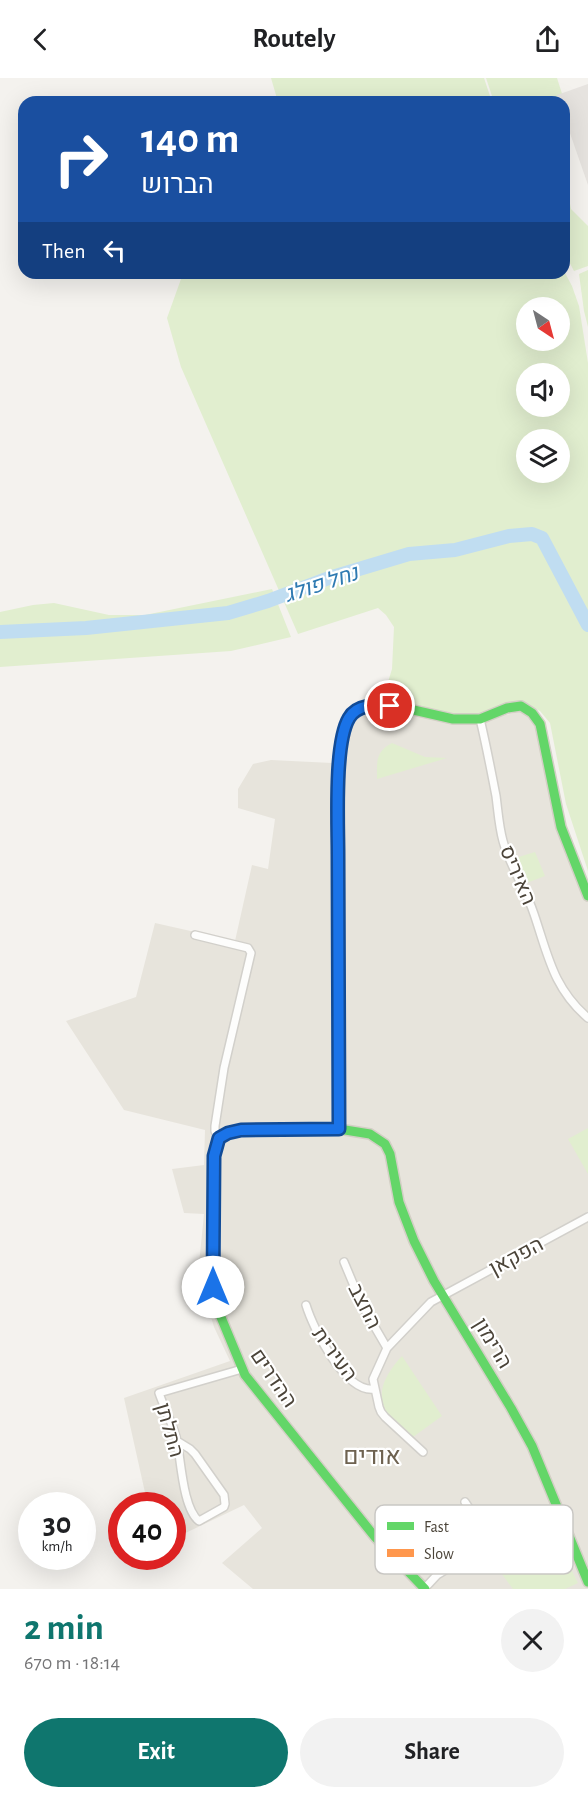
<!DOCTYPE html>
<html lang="en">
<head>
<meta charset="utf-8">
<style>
  :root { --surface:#fff; --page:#f2f2f2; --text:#202124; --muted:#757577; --accent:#0f766e }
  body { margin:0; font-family:"Alegreya Sans",Heebo,sans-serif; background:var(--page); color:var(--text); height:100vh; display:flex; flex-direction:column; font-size:22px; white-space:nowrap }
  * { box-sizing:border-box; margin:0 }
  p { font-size:20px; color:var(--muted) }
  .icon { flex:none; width:33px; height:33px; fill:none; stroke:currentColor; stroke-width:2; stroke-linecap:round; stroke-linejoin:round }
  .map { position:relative; height:1511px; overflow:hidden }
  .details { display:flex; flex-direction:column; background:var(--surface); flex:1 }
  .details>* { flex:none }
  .guide { position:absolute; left:18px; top:18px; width:552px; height:183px; border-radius:18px; box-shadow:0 6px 24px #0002; background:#1a4fa0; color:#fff; overflow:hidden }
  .needle { width:39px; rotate:144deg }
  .fabs { position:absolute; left:516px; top:219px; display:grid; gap:12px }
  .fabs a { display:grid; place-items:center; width:54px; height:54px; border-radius:50%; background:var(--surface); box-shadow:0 6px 24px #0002; font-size:30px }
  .speed { position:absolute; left:18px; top:1414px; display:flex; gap:12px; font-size:30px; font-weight:700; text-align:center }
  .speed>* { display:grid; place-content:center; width:78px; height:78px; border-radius:50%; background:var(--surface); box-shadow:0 6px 24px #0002; line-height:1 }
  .speed small { font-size:15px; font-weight:400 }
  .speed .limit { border:9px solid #d22; background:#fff; color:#111 }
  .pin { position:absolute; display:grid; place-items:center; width:51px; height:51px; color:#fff; margin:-26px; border:3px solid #fff; border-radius:50%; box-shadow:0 2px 6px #0007 }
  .me { position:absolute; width:66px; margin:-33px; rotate:0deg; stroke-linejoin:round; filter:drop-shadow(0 0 4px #0008) }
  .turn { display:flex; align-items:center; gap:21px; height:126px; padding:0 24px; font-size:27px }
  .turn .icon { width:78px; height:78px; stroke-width:2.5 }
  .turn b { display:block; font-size:42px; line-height:51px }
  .then { display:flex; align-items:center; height:57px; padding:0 24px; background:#0003; gap:12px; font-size:22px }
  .round { display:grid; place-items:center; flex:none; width:63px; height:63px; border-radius:32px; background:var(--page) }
  .headline { display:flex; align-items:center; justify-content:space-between; height:102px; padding:0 24px }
  h1 { font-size:36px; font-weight:700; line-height:45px; color:var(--accent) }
  .cta { display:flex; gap:12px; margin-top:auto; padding:12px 24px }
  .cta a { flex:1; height:69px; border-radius:36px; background:var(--accent); color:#fff; font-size:24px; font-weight:700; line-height:69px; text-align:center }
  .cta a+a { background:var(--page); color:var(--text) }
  header { display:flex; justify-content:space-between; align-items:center; height:78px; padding:0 24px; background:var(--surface); font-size:27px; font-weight:700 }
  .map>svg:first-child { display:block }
  .residential { fill:#e7e4dc }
  .green { fill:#e1eecf; fill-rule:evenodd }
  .parking { fill:#e6e3df }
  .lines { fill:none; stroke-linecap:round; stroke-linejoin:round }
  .river { stroke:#c0ddf1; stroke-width:14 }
  .street-casing { stroke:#d2d0cb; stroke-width:10 }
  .fast-casing { stroke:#d3cfc5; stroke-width:12 }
  .slow-casing { stroke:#d3cfc5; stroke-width:12 }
  .street { stroke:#fdfdfc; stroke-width:7 }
  .fast { stroke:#63d668; stroke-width:9 }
  .slow { stroke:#ff974d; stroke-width:9 }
  .route-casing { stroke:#114b97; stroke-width:15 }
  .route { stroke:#1a73e8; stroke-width:10 }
  .labels { text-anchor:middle; stroke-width:4.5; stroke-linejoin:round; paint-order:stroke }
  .street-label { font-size:21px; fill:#4b4439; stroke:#fff }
  .water-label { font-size:22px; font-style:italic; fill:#2e7ab2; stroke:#fff }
  .quarter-label { font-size:24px; fill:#6e6250; stroke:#fff }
  .key { fill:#fff; stroke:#c9c7c4; stroke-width:1.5 }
  .key-label { font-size:16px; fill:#4b4439 }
</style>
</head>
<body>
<header><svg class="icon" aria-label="back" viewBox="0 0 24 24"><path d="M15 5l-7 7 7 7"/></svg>Routely<svg class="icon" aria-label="share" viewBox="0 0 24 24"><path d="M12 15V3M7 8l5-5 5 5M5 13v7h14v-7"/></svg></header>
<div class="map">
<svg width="588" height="1511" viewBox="0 0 588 1511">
  <rect width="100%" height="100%" fill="#f4f2ee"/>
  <!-- residential -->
  <path class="residential" d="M 366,626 L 479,643 L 524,633 L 537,638 L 545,646 L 547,652 L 565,744 L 588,804 L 588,1511 L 253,1511 L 222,1485 L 262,1450 L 244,1427 L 173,1461 L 172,1428 L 148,1428 L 124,1320 L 230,1283 L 214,1249 L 198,1196 L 204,1136 L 184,1135 L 172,1091 L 204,1087 L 205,1052 L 124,1032 L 66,943 L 136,919 L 155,845 L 235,863 L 252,787 L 268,791 L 275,741 L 238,730 L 238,711 L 253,686 L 271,682 L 332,685 L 345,637 Z"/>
  <!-- green -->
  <path class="green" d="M 271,0 L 484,0 L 492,24 L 278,24 Z
    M 486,0 L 557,0 L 566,28 L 564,24 L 494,24 Z
    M 564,94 L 571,131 L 588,148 L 588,188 L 574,193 L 564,174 Z
    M 588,192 L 588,249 L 584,233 L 579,196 Z
    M 564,193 L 572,208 L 579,228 L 588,285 L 588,793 L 566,726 L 550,645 L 540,633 L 527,627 L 482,638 L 457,639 L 431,633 L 406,623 L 383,620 L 392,591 L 394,549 L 386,537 L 378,530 L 298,556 L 181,289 L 167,240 L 181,201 L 185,195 L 564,195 ZM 526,230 L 560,230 L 560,262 L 526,262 ZM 526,296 L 560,296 L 560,328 L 526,328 ZM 526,362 L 560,362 L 560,394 L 526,394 Z
    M 272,511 L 291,559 L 231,573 L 0,589 L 0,534 L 33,527 L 54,525 L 109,537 L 145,537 Z
    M 392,665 L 425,679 L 447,680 L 377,701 C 377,684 375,674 392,665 Z
    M 535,774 L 545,798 L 524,806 L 512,781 Z
    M 588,1050 L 588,1096 L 568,1061 Z
    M 402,1278 L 442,1338 L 413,1359 C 404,1351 391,1343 386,1333 C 374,1313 389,1292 402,1278 Z
    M 525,1453 L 544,1482 L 562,1473 L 578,1505 L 565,1511 L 513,1511 L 490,1480 L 506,1468 L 522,1489 L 504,1463 Z"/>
  <!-- parking -->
  <path class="parking" d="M 588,6 L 588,107 L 564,38 L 564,24 L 559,24 L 557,17 Z"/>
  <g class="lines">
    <!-- river -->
    <path class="river" d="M 0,554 L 86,550 L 228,535 L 268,523 L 329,500 L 409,476 L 455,472 L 509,458 L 532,456 L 542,460 L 588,547"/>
    <defs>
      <path id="street" d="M 480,641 C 486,666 491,692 496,718 C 498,733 499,749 503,763 C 510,789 526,811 534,836 C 548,877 553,910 588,940
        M 195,857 L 248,870 L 251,875 L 224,990 L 215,1048 L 215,1053 L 219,1061
        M 344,1184 L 362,1227 L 387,1270
        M 306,1227 C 313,1250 345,1316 375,1311
        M 177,1363 L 190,1371 L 195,1376 L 224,1417 L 225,1426 L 224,1429 L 199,1443 C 183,1431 181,1383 177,1363 C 174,1348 164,1330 159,1315 L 242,1291
        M 423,1374 L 385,1339 L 381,1334 L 379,1329 L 373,1301 L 387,1270 L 431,1224 L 588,1139
        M 465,1424 L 492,1464
        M 424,1511 L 437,1497 L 492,1464 L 557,1429"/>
      <path id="fast" d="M 339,1051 L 338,743 L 341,671 L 348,642 L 357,632 L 372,627 L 396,628 L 453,641 L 480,641 L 507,630 L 521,628 L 532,635 L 540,646 L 561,749 L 588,818
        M 256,1052 L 339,1051 L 370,1056 L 385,1066 L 390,1076 L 399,1124 L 414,1163 L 434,1203 L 511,1330 L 532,1368 L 588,1504
        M 213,1206 L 218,1232 L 245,1297 L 375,1459 L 425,1511"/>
      <path id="slow" d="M 213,1206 L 214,1078 C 215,1073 216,1067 218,1063 C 225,1051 244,1052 256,1052"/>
    </defs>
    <!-- street casing -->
    <use href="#street" class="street-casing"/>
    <!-- fast casing -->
    <use href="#fast" class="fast-casing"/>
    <!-- slow casing -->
    <use href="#slow" class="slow-casing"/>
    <!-- street -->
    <use href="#street" class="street"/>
    <!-- fast -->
    <use href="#fast" class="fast"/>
    <!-- slow -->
    <use href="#slow" class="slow"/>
  </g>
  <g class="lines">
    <defs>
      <path id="route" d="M 213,1209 L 214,1078 L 219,1060 L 228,1055 L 241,1052 L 339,1051 C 339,959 338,868 338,776 C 338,745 334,665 349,640 C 357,626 375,627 390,628"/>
    </defs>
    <!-- route casing -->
    <use href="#route" class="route-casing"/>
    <!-- route -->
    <use href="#route" class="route"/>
  </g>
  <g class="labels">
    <!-- street labels -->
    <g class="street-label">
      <text transform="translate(518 797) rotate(67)" y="7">האיריס</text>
      <text transform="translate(516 1178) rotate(-28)" y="7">הפקאן</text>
      <text transform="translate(365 1228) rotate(63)" y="7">החצב</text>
      <text transform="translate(493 1265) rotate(59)" y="7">הרימון</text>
      <text transform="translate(335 1276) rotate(54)" y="7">העירית</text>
      <text transform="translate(274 1300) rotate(56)" y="7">ההדרים</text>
      <text transform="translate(170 1352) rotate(74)" y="7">התלתן</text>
    </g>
    <!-- water labels -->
    <g class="water-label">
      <text transform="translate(321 505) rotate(-18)" y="8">נחל פולג</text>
    </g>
    <!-- quarter labels -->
    <g class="quarter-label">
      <text x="372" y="1386">אודים</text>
    </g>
  </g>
  <!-- legend -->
  <rect x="375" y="1427" width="198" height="69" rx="9" class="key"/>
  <rect x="387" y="1444" width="27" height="8" fill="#63d668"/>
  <rect x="387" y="1471" width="27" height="8" fill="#ff974d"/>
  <g class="key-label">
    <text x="424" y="1454">Fast</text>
    <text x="424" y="1481">Slow</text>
  </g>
</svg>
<div class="fabs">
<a><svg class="needle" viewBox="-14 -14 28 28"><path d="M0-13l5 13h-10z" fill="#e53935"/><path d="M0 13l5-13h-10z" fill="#757577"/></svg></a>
<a><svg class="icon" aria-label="sound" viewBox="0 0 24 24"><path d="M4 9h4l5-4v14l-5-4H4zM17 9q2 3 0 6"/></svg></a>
<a><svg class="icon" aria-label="layers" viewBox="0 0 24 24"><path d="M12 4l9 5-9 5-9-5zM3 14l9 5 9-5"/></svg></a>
</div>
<div class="speed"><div>30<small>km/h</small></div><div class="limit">40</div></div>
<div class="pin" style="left:390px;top:628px;background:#d93025"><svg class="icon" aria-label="arrive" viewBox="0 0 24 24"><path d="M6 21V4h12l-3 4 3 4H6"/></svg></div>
<svg class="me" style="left:213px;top:1209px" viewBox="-20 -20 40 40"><circle r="19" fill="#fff"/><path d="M0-13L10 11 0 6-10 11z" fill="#1a73e8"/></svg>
<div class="guide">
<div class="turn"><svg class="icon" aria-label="right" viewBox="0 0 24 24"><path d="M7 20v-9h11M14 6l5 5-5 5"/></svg><div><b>140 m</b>הברוש</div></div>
<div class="then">Then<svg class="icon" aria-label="left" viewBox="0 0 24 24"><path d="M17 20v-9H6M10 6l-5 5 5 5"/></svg></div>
</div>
</div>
<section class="details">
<div class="headline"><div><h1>2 min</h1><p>670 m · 18:14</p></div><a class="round"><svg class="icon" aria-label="close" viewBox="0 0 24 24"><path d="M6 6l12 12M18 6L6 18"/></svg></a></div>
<div class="cta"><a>Exit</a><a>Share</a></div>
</section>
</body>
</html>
